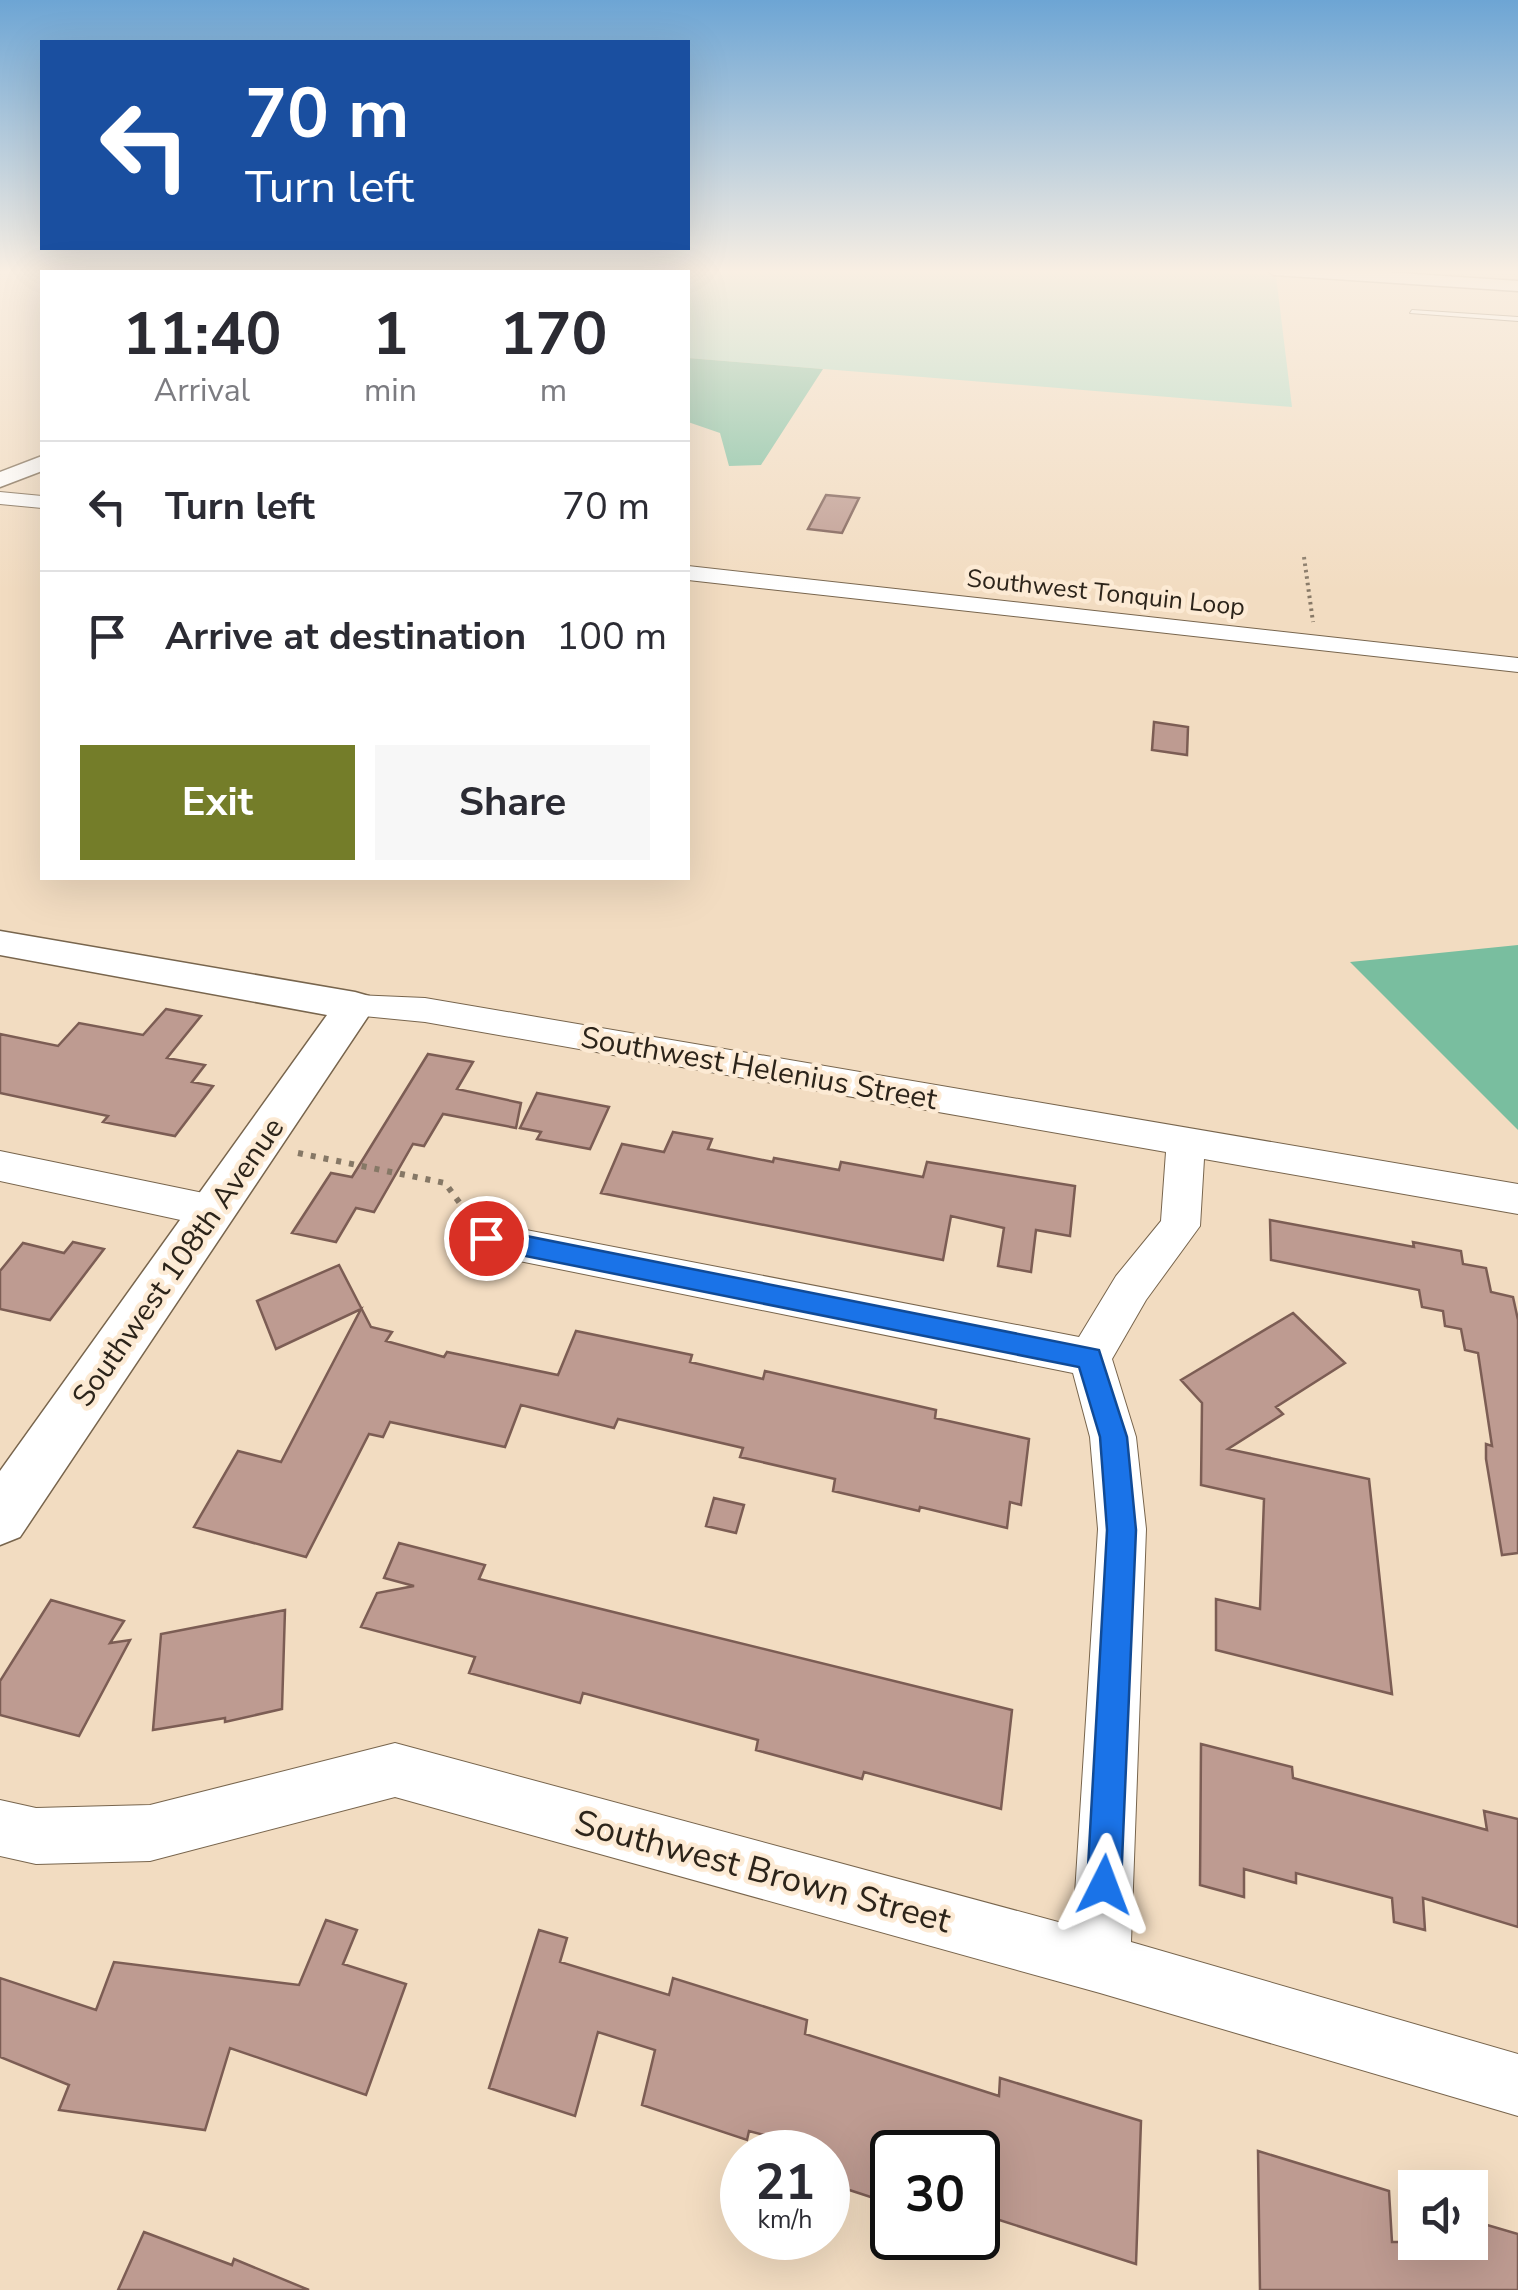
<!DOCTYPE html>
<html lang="en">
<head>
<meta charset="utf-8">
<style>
  :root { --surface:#fff; --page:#f7f7f7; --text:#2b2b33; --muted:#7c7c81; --line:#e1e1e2; --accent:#747d29 }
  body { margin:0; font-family:"Nunito Sans",sans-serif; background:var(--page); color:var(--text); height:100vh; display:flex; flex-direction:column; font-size:38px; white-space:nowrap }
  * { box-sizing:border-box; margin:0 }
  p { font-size:32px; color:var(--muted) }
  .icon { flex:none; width:55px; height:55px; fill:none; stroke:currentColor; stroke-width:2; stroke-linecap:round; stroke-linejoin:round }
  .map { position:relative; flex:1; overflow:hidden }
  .drawer { position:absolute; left:40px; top:270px; width:650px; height:610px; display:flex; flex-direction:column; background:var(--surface); border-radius:0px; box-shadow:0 10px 40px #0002 }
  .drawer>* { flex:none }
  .top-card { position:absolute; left:40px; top:40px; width:650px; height:210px; border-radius:0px; box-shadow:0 10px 40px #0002; background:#1a4fa0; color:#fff; overflow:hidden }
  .tools { position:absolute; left:1398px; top:2170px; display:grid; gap:20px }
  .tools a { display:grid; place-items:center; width:90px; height:90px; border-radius:0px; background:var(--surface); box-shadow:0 10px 40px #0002; font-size:50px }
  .speed { position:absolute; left:720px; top:2130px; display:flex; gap:20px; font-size:50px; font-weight:700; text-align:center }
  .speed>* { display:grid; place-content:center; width:130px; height:130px; border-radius:50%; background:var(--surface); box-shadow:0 10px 40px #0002; line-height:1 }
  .speed small { font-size:25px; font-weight:400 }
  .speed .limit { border:5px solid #111; border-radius:15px; background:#fff; color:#111 }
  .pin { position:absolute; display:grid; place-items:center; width:85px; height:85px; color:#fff; margin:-42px; border:5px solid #fff; border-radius:50%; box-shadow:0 2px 10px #0007 }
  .me { position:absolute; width:110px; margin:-55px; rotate:3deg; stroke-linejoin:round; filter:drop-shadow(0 0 8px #0008) }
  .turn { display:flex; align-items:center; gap:35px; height:210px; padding:0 40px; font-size:45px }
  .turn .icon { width:130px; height:130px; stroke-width:2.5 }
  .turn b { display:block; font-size:70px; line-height:85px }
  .eta { display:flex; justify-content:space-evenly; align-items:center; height:170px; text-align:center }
  .eta b { font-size:60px; font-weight:700; line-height:70px }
  .primary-button { display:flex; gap:20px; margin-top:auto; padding:20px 40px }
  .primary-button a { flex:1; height:115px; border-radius:0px; background:var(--accent); color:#fff; font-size:40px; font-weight:700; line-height:115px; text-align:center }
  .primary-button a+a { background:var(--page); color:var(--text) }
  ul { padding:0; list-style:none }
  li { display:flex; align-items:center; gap:30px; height:130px; padding:0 40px; border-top:2px solid var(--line) }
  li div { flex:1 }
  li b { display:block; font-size:38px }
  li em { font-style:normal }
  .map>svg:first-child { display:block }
  .green { fill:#addbc5 }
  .forest { fill:#79be9f }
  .building { fill:#be9b91; stroke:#7c5d54; stroke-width:2.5 }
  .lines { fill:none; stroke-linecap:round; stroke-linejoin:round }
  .service-casing { stroke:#78654d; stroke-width:2 }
  .minor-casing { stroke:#78654d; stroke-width:2 }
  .tertiary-casing { stroke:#78654d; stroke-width:3 }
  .path-far1 { stroke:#867866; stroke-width:4; stroke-dasharray:2.5 4; stroke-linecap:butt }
  .path { stroke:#867866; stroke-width:6; stroke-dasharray:5 8; stroke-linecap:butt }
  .service { fill:#fff; fill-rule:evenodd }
  .minor { fill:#fff; fill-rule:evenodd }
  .tertiary { fill:#fff; fill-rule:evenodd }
  .route { fill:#1a73e8; stroke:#114b97; stroke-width:2.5 }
  .labels { text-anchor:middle; stroke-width:9; stroke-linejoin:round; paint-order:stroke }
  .far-street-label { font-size:25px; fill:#2c241a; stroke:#fcead4 }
  .street-label { font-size:30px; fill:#2c241a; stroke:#fcead4 }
  .near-street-label { font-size:35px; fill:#2c241a; stroke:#fcead4 }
</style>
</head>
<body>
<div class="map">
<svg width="1518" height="2290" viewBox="0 0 1518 2290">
  <rect width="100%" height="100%" fill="#f2dcc1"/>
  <!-- green -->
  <path class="green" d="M 474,270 L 1180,270 L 1276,276 L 1292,407 L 688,358 L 688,272 L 470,272 Z"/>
  <!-- forest -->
  <path class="forest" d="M 688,358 L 823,369 L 761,465 L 729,466 L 720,433 L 688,422 Z
    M 1518,945 L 1518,1130 L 1350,962 Z"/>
  <!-- building -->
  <path class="building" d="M 826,495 L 859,498 L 842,533 L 808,529 Z
    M 1154,722 L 1188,727 L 1187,755 L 1152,750 Z
    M 166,1009 L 201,1016 L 167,1058 L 205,1065 L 192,1082 L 213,1086 L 175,1136 L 103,1122 L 108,1116 L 0,1093 L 0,1034 L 58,1046 L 79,1023 L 143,1035 Z
    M 428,1054 L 473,1062 L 457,1089 L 521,1103 L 516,1128 L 443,1114 L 424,1146 L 413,1144 L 374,1212 L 356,1208 L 336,1242 L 292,1233 L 331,1173 L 352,1177 Z
    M 537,1093 L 609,1107 L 590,1149 L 537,1139 L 541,1132 L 520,1128 Z
    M 673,1132 L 712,1139 L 708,1149 L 773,1162 L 774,1158 L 839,1170 L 841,1162 L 923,1177 L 927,1162 L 1075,1186 L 1070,1236 L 1036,1230 L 1031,1272 L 998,1266 L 1004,1228 L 951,1216 L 943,1260 L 601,1193 L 622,1144 L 664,1152 Z
    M 1270,1220 L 1414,1247 L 1413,1242 L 1461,1251 L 1463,1264 L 1486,1268 L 1491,1292 L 1513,1297 L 1518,1320 L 1518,1553 L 1502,1555 L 1486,1459 L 1486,1444 L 1492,1446 L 1478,1353 L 1465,1350 L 1461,1329 L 1445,1326 L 1443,1311 L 1422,1307 L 1419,1290 L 1271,1260 Z
    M 73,1242 L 104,1249 L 50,1320 L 0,1309 L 0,1271 L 23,1243 L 64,1253 Z
    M 339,1265 L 371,1327 L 392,1332 L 386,1341 L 444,1357 L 447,1352 L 558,1375 L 576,1331 L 692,1355 L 690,1362 L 763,1379 L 765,1371 L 936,1410 L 935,1418 L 1029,1439 L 1021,1505 L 1010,1502 L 1007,1528 L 920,1507 L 919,1511 L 833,1491 L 835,1479 L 740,1457 L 743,1448 L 618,1419 L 614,1428 L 521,1405 L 505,1447 L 390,1422 L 383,1437 L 369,1434 L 306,1557 L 194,1527 L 238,1451 L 281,1462 L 361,1309 L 276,1349 L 257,1301 Z
    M 1293,1313 L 1345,1363 L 1276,1407 L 1283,1414 L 1228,1449 L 1369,1479 L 1392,1694 L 1216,1650 L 1216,1599 L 1260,1609 L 1264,1499 L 1201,1485 L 1202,1403 L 1181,1380 Z
    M 714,1498 L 744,1505 L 736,1533 L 706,1526 Z
    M 399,1543 L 485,1565 L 479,1579 L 1012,1710 L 1001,1809 L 864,1772 L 862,1779 L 756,1750 L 758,1740 L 583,1693 L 580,1703 L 469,1673 L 475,1657 L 361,1627 L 377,1593 L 414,1586 L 384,1578 Z
    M 51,1600 L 124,1621 L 110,1643 L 130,1640 L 79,1736 L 0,1715 L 0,1681 Z
    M 285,1610 L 282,1709 L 225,1722 L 225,1718 L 153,1730 L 161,1634 Z
    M 1201,1744 L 1292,1767 L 1293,1778 L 1487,1830 L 1484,1811 L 1518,1819 L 1518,1927 L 1423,1898 L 1425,1930 L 1394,1922 L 1392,1898 L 1296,1873 L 1296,1883 L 1244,1869 L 1244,1897 L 1200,1885 Z
    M 326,1920 L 357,1930 L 343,1964 L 406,1984 L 366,2095 L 230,2048 L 205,2130 L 59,2110 L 69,2085 L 0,2057 L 0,1978 L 96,2010 L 114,1962 L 299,1985 Z
    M 539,1930 L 567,1938 L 560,1962 L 669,1995 L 673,1978 L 807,2020 L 805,2034 L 999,2096 L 1000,2078 L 1141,2121 L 1136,2264 L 987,2216 L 993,2152 L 892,2152 L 892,2204 L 828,2183 L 828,2152 L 749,2131 L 747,2140 L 642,2105 L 655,2050 L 598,2032 L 575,2116 L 489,2088 Z
    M 1258,2151 L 1389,2191 L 1392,2242 L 1470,2242 L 1470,2220 L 1518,2234 L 1518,2290 L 1260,2290 Z
    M 144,2232 L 232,2265 L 234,2259 L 309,2290 L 118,2290 Z"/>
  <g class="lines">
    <defs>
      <path id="service" d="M 1412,310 L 1518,317 L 1518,321 L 1410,313 Z"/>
      <path id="minor" d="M 0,492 L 42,496 L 42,508 L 0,504 Z
        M 688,566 L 1518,658 L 1518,672 L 688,580 Z
        M 355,995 L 425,998 L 1518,1184 L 1518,1214 L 1204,1159 L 1200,1226 L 1146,1300 L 1112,1359 L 1136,1437 L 1146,1529 L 1131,1942 L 1518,2054 L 1518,2116 L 1100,1993 L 395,1797 L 150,1861 L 36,1864 L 0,1856 L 0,1800 L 36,1808 L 150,1805 L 395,1743 L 1073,1926 L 1098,1529 L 1090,1437 L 1073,1373 L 485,1254 L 471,1249 L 465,1238 L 471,1227 L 485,1222 L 1079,1337 L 1116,1276 L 1161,1221 L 1166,1152 L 425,1022 L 343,1014 L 338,1006 L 343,998 Z
        M 0,1151 L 213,1195 L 227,1200 L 233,1211 L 227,1222 L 213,1227 L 0,1181 Z"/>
      <path id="tertiary" d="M 1266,270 L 1354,270 L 1518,281 L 1518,291 L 1274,275 Z
        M 42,456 L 42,471 L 0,487 L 0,472 Z
        M 0,931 L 355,992 L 369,996 L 375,1006 L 20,1537 L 0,1545 L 0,1471 L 327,1015 L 0,955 Z"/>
    </defs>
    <!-- service casing -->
    <use href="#service" class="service-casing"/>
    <!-- minor casing -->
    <use href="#minor" class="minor-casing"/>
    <!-- tertiary casing -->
    <use href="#tertiary" class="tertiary-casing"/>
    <!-- path-far1 -->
    <path class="path-far1" d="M 1304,557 L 1313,622"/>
    <!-- path -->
    <path class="path" d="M 298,1153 L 445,1183 L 467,1213"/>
    <!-- service -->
    <use href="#service" class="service"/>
    <!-- minor -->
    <use href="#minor" class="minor"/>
    <!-- tertiary -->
    <use href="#tertiary" class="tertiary"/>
  </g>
  <!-- sky -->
  <linearGradient id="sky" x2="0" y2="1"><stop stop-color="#6da5d4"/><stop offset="0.46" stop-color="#f9efe3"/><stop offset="1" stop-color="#f9efe3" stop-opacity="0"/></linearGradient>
  <rect width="1518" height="591" fill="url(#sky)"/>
  <!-- route -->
  <path class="route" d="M 486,1228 L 1099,1350 L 1127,1437 L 1136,1530 L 1121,1885 L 1116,1897 L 1104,1902 L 1092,1897 L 1087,1885 L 1107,1530 L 1100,1437 L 1079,1367 L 486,1248 L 473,1238 Z"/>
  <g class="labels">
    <!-- far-street labels -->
    <g class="far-street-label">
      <text transform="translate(1106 592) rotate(6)" y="9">Southwest Tonquin Loop</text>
    </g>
    <!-- street labels -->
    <g class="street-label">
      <text transform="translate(759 1068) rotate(10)" y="10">Southwest Helenius Street</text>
      <text transform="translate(178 1262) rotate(-55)" y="10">Southwest 108th Avenue</text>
    </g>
    <!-- near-street labels -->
    <g class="near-street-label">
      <text transform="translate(763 1871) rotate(15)" y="12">Southwest Brown Street</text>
    </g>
  </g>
</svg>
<div class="tools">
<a><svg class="icon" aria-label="sound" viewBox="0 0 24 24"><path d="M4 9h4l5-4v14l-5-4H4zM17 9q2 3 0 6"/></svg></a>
</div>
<div class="speed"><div>21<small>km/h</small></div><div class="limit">30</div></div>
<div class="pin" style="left:486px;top:1238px;background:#d93025"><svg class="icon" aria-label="arrive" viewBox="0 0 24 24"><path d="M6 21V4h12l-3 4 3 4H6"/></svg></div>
<svg class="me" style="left:1104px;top:1885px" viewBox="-20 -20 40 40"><path d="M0-17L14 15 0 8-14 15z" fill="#1a73e8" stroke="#fff" stroke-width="4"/></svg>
<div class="top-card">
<div class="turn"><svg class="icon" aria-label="left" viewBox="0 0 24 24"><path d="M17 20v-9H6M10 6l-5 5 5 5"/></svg><div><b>70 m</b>Turn left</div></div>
</div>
<section class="drawer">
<div class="eta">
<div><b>11:40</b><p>Arrival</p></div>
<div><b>1</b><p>min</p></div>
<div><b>170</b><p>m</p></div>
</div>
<ul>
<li><svg class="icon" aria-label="left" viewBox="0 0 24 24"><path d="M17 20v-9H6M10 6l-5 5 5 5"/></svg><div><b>Turn left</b></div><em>70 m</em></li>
<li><svg class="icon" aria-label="arrive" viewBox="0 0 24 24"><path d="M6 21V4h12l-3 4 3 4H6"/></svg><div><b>Arrive at destination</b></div><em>100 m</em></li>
</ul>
<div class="primary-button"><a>Exit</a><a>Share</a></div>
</section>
</div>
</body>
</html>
